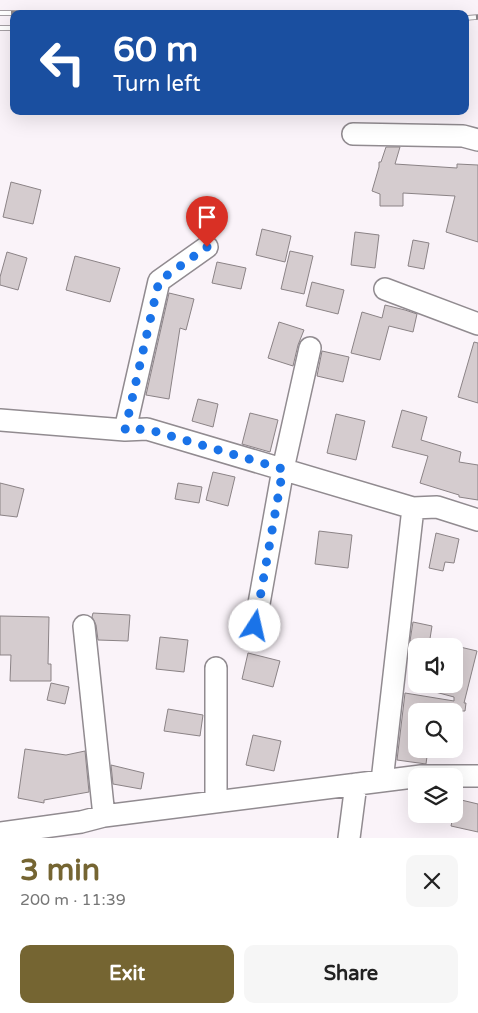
<!DOCTYPE html>
<html lang="en">
<head>
<meta charset="utf-8">
<style>
  :root { --surface:#fff; --page:#f6f6f6; --text:#222; --muted:#767676; --accent:#756532 }
  body { margin:0; font-family:"Varela Round",sans-serif; background:var(--page); color:var(--text); height:100vh; display:flex; flex-direction:column; font-size:19px; white-space:nowrap }
  * { box-sizing:border-box; margin:0 }
  p { font-size:16px; color:var(--muted) }
  .icon { flex:none; width:28px; height:28px; fill:none; stroke:currentColor; stroke-width:2; stroke-linecap:round; stroke-linejoin:round }
  .map { position:relative; height:838px; overflow:hidden }
  .panel { display:flex; flex-direction:column; background:var(--surface); flex:1 }
  .panel>* { flex:none }
  .banner { position:absolute; left:10px; top:10px; width:459px; height:105px; border-radius:10px; box-shadow:0 5px 20px #0002; background:#1a4fa0; color:#fff; overflow:hidden }
  .controls { position:absolute; left:408px; top:638px; display:grid; gap:10px }
  .controls a { display:grid; place-items:center; width:55px; height:55px; border-radius:10px; background:var(--surface); box-shadow:0 5px 20px #0002; font-size:25px }
  .pin { position:absolute; display:grid; place-items:center; width:42px; height:42px; color:#fff; margin:-51px -21px; border-radius:50% 50% 50% 0; rotate:-45deg; box-shadow:0 0 5px #0007 }
  .pin .icon { rotate:45deg }
  .me { position:absolute; width:55px; margin:-28px; rotate:10deg; stroke-linejoin:round; filter:drop-shadow(0 0 4px #0008) }
  .turn { display:flex; align-items:center; gap:18px; height:105px; padding:0 20px; font-size:22px }
  .turn .icon { width:65px; height:65px; stroke-width:2.5 }
  .turn b { display:block; font-size:35px; line-height:42px }
  .round { display:grid; place-items:center; flex:none; width:52px; height:52px; border-radius:10px; background:var(--page) }
  .overview { display:flex; align-items:center; justify-content:space-between; height:85px; padding:0 20px }
  h1 { font-size:30px; font-weight:700; line-height:38px; color:var(--accent) }
  .button { display:flex; gap:10px; margin-top:auto; padding:10px 20px }
  .button a { flex:1; height:58px; border-radius:10px; background:var(--accent); color:#fff; font-size:20px; font-weight:700; line-height:58px; text-align:center }
  .button a+a { background:var(--page); color:var(--text) }
  .map>svg:first-child { display:block }
  .building { fill:#d5cccf; stroke:#8b8386 }
  .lines { fill:none; stroke-linecap:round; stroke-linejoin:round }
  .minor-casing { stroke:#918b90; stroke-width:24 }
  .minor { stroke:#fff; stroke-width:21 }
  .rail-casing { stroke:#898488; stroke-width:5.5 }
  .rail { stroke:#fff; stroke-width:4; stroke-dasharray:11; stroke-linecap:butt }
  .route { stroke:#1a73e8; stroke-width:9; stroke-dasharray:0 16.2 }
</style>
</head>
<body>
<div class="map">
<svg width="478" height="838" viewBox="0 0 478 838">
  <rect width="100%" height="100%" fill="#faf3f9"/>
  <!-- building -->
  <path class="building" d="M 386,147 L 400,147 L 395,164 L 457,168 L 457,164 L 478,165 L 478,242 L 446,232 L 455,196 L 403,193 L 403,206 L 380,206 L 380,194 L 372,191 L 379,167 L 379,162 L 381,162 Z
    M 11,182 L 41,190 L 33,224 L 3,217 Z
    M 262,229 L 291,236 L 285,262 L 256,255 Z
    M 355,232 L 379,235 L 375,268 L 351,265 Z
    M 413,240 L 429,243 L 424,269 L 408,266 Z
    M 290,251 L 313,256 L 304,294 L 281,289 Z
    M 7,252 L 27,258 L 18,290 L 0,285 L 0,277 Z
    M 75,256 L 120,268 L 110,302 L 66,290 Z
    M 217,262 L 246,268 L 241,289 L 212,283 Z
    M 312,282 L 344,290 L 338,314 L 306,306 Z
    M 169,293 L 194,299 L 186,330 L 180,328 L 169,399 L 146,395 Z
    M 385,305 L 405,310 L 417,314 L 413,332 L 389,326 L 380,360 L 351,353 L 362,312 L 382,318 Z
    M 279,322 L 304,330 L 298,345 L 293,366 L 268,358 Z
    M 474,342 L 478,343 L 478,403 L 458,397 Z
    M 322,351 L 349,357 L 343,382 L 317,376 Z
    M 198,399 L 218,404 L 213,427 L 192,421 Z
    M 402,410 L 427,417 L 421,440 L 461,452 L 459,462 L 478,465 L 478,500 L 459,497 L 459,495 L 420,483 L 428,456 L 392,447 Z
    M 250,413 L 278,420 L 270,452 L 242,444 Z
    M 336,414 L 365,421 L 356,460 L 327,453 Z
    M 213,472 L 235,477 L 228,506 L 206,500 Z
    M 0,483 L 24,489 L 17,517 L 0,515 Z
    M 178,483 L 202,487 L 199,503 L 175,499 Z
    M 319,531 L 352,535 L 348,568 L 315,564 Z
    M 436,533 L 459,539 L 454,563 L 445,562 L 443,571 L 429,568 Z
    M 93,613 L 130,615 L 128,641 L 98,640 L 96,625 L 92,617 Z
    M 0,616 L 49,617 L 48,664 L 51,664 L 51,681 L 10,681 L 11,655 L 0,655 Z
    M 413,622 L 432,626 L 429,645 L 410,641 Z
    M 160,637 L 188,640 L 184,672 L 156,669 Z
    M 460,647 L 477,651 L 464,703 L 466,703 L 465,711 L 462,711 L 459,722 L 454,721 L 454,711 L 416,711 L 416,749 L 428,749 L 426,764 L 397,760 L 405,693 L 454,701 L 454,697 L 424,689 L 425,684 L 454,684 L 454,653 L 458,654 Z
    M 248,653 L 280,661 L 273,687 L 242,679 Z
    M 51,683 L 69,687 L 65,704 L 47,700 Z
    M 168,709 L 203,715 L 200,736 L 164,731 Z
    M 253,735 L 281,741 L 274,771 L 246,765 Z
    M 25,749 L 66,755 L 85,751 L 89,792 L 44,800 L 44,803 L 18,798 Z
    M 111,765 L 144,773 L 141,789 L 113,784 Z
    M 457,799 L 478,804 L 478,832 L 451,826 Z"/>
  <g class="lines">
    <defs>
      <path id="minor" d="M 353,134 L 463,136 L 478,140
        M 385,289 L 478,324
        M 0,420 L 125,430 L 147,429 L 413,508
        M 125,430 L 159,281 L 207,247
        M 84,626 L 104,816
        M 255,626 L 283,469 L 310,348
        M 382,781 L 413,508 L 437,507 L 478,520
        M 216,802 L 216,668
        M 0,833 L 81,822 L 104,816 L 421,776 L 478,776
        M 349,838 L 356,784"/>
    </defs>
    <!-- minor casing -->
    <use href="#minor" class="minor-casing"/>
    <!-- minor -->
    <use href="#minor" class="minor"/>
    <defs>
      <path id="rail" d="M 0,13 L 31,13
        M 465,18 L 478,17
        M 0,28 L 14,28"/>
    </defs>
    <!-- rail casing -->
    <use href="#rail" class="rail-casing"/>
    <!-- rail -->
    <use href="#rail" class="rail"/>
  </g>
  <g class="lines">
    <!-- route -->
    <path class="route" d="M 207,247 L 159,281 L 125,430 L 147,429 L 283,469 L 255,626"/>
  </g>
</svg>
<div class="controls">
<a><svg class="icon" aria-label="sound" viewBox="0 0 24 24"><path d="M4 9h4l5-4v14l-5-4H4zM17 9q2 3 0 6"/></svg></a>
<a><svg class="icon" aria-label="search" viewBox="0 0 24 24"><circle cx="10" cy="10" r="6"/><path d="M15 15l6 6"/></svg></a>
<a><svg class="icon" aria-label="layers" viewBox="0 0 24 24"><path d="M12 4l9 5-9 5-9-5zM3 14l9 5 9-5"/></svg></a>
</div>
<div class="pin" style="left:207px;top:247px;background:#d93025"><svg class="icon" aria-label="arrive" viewBox="0 0 24 24"><path d="M6 21V4h12l-3 4 3 4H6"/></svg></div>
<svg class="me" style="left:255px;top:626px" viewBox="-20 -20 40 40"><circle r="19" fill="#fff"/><path d="M0-13L10 11 0 6-10 11z" fill="#1a73e8"/></svg>
<div class="banner">
<div class="turn"><svg class="icon" aria-label="left" viewBox="0 0 24 24"><path d="M17 20v-9H6M10 6l-5 5 5 5"/></svg><div><b>60 m</b>Turn left</div></div>
</div>
</div>
<section class="panel">
<div class="overview"><div><h1>3 min</h1><p>200 m · 11:39</p></div><a class="round"><svg class="icon" aria-label="close" viewBox="0 0 24 24"><path d="M6 6l12 12M18 6L6 18"/></svg></a></div>
<div class="button"><a>Exit</a><a>Share</a></div>
</section>
</body>
</html>
